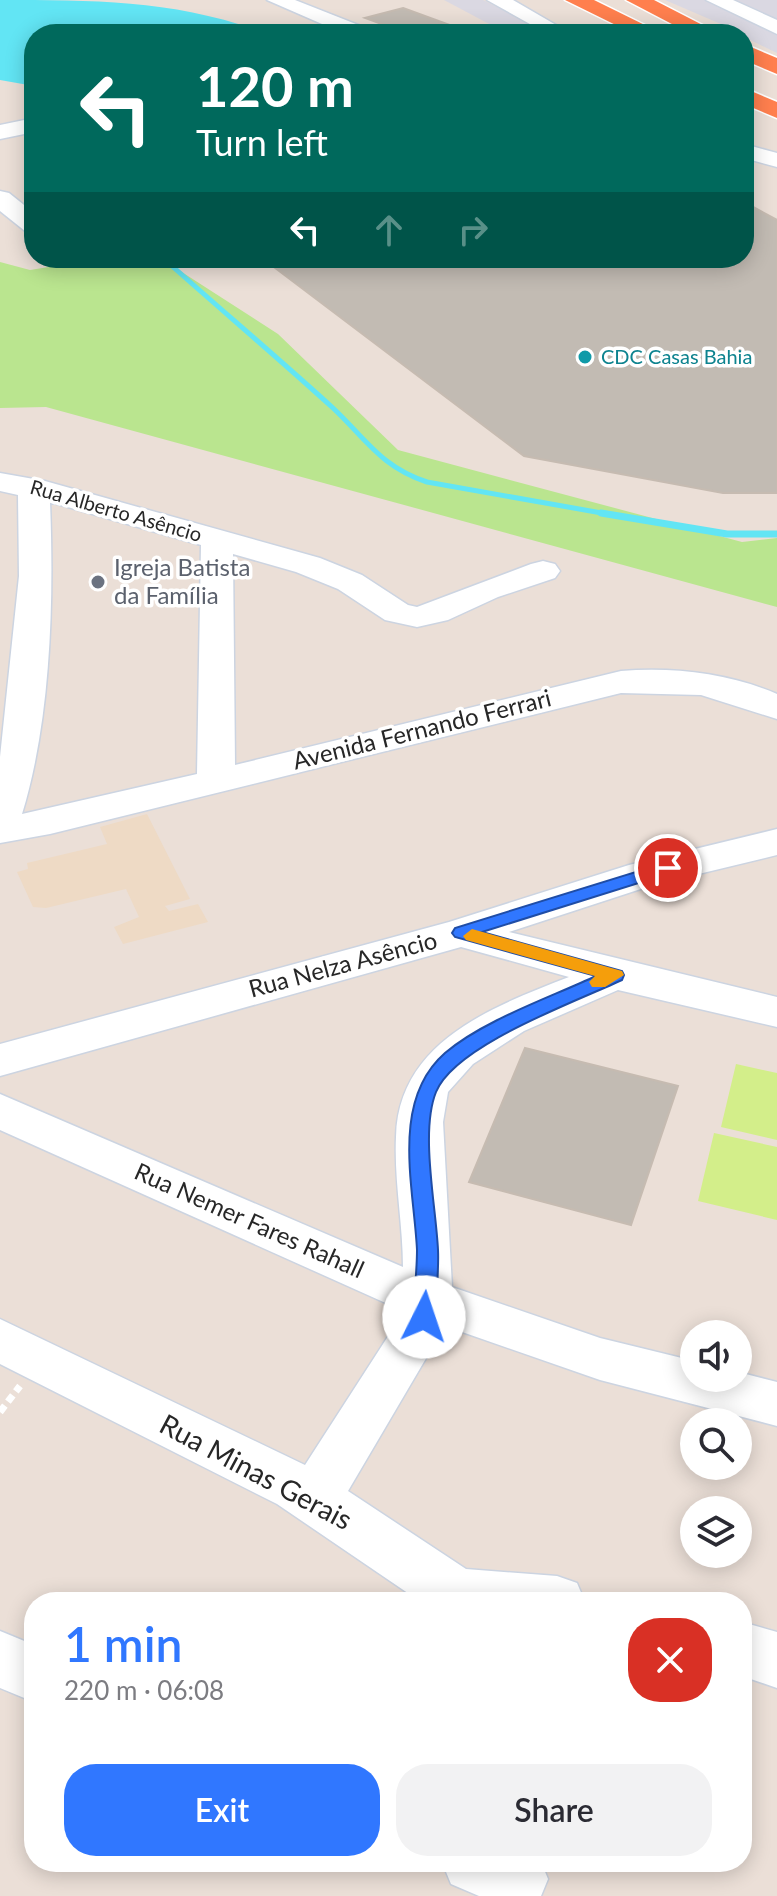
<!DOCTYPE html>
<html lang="en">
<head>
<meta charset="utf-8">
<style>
  :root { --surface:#fff; --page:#f2f2f3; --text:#2b2b33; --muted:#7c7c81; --accent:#3077ff }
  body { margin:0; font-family:Lato,sans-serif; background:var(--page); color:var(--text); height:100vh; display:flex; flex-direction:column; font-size:30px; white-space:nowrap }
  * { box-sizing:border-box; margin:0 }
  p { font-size:26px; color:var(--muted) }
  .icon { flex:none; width:44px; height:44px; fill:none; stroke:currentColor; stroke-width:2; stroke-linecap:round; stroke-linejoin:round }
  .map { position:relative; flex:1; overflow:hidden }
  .details { position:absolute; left:24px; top:1592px; width:728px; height:280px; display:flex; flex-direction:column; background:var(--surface); border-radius:32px; box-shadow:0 4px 20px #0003 }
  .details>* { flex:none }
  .banner { position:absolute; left:24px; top:24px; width:730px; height:244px; border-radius:32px; box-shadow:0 4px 20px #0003; background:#00695c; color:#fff; overflow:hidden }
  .fabs { position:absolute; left:680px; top:1320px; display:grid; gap:16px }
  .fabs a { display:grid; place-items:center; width:72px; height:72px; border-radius:50%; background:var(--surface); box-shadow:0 4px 20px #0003; font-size:40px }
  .pin { position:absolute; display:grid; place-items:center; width:68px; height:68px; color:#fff; margin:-34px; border:4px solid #fff; border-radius:50%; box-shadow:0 2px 8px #0007 }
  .me { position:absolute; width:88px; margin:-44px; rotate:4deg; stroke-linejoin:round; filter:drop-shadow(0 0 6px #0008) }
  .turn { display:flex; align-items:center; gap:28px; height:168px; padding:0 40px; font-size:36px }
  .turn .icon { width:104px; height:104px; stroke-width:2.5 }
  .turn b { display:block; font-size:56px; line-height:68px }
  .lanes { display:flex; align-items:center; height:76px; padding:0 40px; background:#0003; justify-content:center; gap:40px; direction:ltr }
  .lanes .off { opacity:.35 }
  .round { display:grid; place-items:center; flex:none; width:84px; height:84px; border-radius:32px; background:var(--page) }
  .head { display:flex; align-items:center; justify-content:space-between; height:136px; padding:0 40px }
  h1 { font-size:48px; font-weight:600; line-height:60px; color:var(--accent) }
  .action { display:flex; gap:16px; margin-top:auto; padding:16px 40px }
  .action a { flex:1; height:92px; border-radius:32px; background:var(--accent); color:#fff; font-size:32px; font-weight:600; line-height:92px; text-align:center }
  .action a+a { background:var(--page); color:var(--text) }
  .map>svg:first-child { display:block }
  .industrial { fill:#dad8e2 }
  .education { fill:#eedac5 }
  .green { fill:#bae58f }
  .pitch { fill:#d3ee8a }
  .water { fill:#62e5f4 }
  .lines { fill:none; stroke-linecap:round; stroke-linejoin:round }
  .stream-far2 { stroke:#62e5f4; stroke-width:4 }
  .stream-far1 { stroke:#62e5f4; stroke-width:5 }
  .stream { stroke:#62e5f4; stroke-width:7 }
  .building { fill:#c2bbb3; stroke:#c6bbb1; stroke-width:2 }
  .minor-casing { stroke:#ccd4e1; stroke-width:3 }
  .highway-casing { stroke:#fff; stroke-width:3 }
  .path { stroke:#fff; stroke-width:7; stroke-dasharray:8 5; stroke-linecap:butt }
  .minor { fill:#fff; fill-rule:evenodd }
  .highway { fill:#ff7f4e; fill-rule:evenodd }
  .route { fill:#3077ff; stroke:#1f4da6; stroke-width:2 }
  .slow { fill:#f59e0b }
  .culture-dot { fill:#0f9aa8; stroke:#fff; stroke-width:3 }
  .worship-dot { fill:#6b7280; stroke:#fff; stroke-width:3 }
  .labels { text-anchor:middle; stroke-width:7; stroke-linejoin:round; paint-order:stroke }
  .far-culture-label { font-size:20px; fill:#0d838f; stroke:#fff; text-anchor:start }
  .far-street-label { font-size:20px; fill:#272727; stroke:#fff }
  .worship-label { font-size:24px; fill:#5b616d; stroke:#fff; text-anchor:start }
  .street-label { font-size:24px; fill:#272727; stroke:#fff }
  .near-street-label { font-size:28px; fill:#272727; stroke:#fff }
</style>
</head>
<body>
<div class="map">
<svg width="777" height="1896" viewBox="0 0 777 1896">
  <rect width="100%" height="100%" fill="#ebdfd7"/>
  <!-- industrial -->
  <path class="industrial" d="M 444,0 L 483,0 L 537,27 L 532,34 L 508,34 Z
    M 665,0 L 777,0 L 777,53 L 744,37 L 744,34 Z"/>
  <!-- education -->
  <path class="education" d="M 147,814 L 190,899 L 165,906 L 169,911 L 198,904 L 208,922 L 123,944 L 114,927 L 139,917 L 126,889 L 46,908 L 33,907 L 17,872 L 28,869 L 27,863 L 107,844 L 100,827 Z"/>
  <!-- green -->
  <path class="green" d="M 104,258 L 160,258 L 278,334 L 398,450 L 742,542 L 777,538 L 777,607 L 46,407 L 0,408 L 0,262 L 30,270 Z"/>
  <!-- pitch -->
  <path class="pitch" d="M 736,1064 L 777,1073 L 777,1140 L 721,1127 Z
    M 714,1133 L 777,1147 L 777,1220 L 698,1201 Z"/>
  <!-- water -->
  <path class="water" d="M 0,0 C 94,0 172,0 260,31 L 250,34 L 34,34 L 34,86 L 0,80 Z"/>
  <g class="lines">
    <!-- stream-far2 -->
    <path class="stream-far2" d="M 27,140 L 34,146"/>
    <!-- stream-far1 -->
    <path class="stream-far1" d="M 163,258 C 219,308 277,357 333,408 C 366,439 381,467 427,482 L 613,515"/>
    <!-- stream -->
    <path class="stream" d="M 601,513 L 727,534 L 777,534"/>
  </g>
  <!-- building -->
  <path class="building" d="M 403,8 L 466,31 L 466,34 L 409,34 L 365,18 Z
    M 744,202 L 777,220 L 777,493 L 723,493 L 524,456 L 262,258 L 744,258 Z
    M 525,1048 L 678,1086 L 631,1225 L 469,1182 Z"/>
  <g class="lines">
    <defs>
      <path id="minor" d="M 267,0 L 295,0 L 371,30 L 375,34 L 345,34 Z
        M 487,0 L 513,0 L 563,29 L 560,33 L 546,33 Z
        M 706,0 L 733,0 L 777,20 L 777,34 Z
        M 34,118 L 34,132 L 0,139 L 0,125 Z
        M 744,144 L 777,153 L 777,167 L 744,158 Z
        M 0,191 L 9,193 L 34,213 L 34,234 L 25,231 L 0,211 Z
        M 0,473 L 45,481 L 320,558 L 362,575 L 408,605 L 417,607 L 531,564 L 543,561 L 555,564 L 560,571 L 555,578 L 498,597 L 448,620 L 417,627 L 385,620 L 338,589 L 296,572 L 233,554 L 235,765 L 621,671 C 674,667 728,673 777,694 L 777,719 L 701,695 L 621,693 L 50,834 L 0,843 L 0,757 L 19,576 L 18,495 L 0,491 ZM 50,502 L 201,545 L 197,774 L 22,814 C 51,720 54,601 50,502 Z
        M 777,829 L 777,855 L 653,885 L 509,932 L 777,997 L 777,1027 L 618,990 L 524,1031 L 473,1064 L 448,1092 L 443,1122 L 452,1287 L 600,1338 L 694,1361 L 694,1378 L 738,1378 L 738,1372 L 777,1382 L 777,1426 L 600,1380 L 445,1326 L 348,1491 L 466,1569 L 557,1576 L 577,1583 L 585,1602 L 421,1602 L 277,1504 L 0,1364 L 0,1319 L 305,1465 L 394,1327 L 399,1309 L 0,1130 L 0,1094 L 403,1267 C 403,1224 394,1181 396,1137 C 398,1042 492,1007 569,977 L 461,947 L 0,1076 L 0,1044 L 449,922 L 629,865 Z
        M 742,1622 L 777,1632 L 777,1688 L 742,1676 Z
        M 0,1631 L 34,1645 L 34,1702 L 0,1688 Z
        M 442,1862 L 541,1862 L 548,1879 L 541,1896 L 479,1896 L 451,1884 Z"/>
      <path id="highway" d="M 565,0 L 594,0 L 663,34 L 634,34 Z
        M 626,0 L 654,0 L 720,34 L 691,34 Z
        M 744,44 L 777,58 L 777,74 L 744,60 Z
        M 744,88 L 777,102 L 777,118 L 744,104 Z"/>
    </defs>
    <!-- minor casing -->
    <use href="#minor" class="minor-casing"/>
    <!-- highway casing -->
    <use href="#highway" class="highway-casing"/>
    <!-- path -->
    <path class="path" d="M 0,1412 L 20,1386"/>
    <!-- minor -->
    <use href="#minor" class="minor"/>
    <!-- highway -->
    <use href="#highway" class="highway"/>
  </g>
  <!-- route -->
  <path class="route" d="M 668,862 L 677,868 L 674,872 L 482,932 L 622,971 L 624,975 L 622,980 C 575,1002 455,1045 436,1092 C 420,1132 436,1206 438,1250 C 439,1272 436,1295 435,1317 L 432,1323 L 416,1323 L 413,1317 C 414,1295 417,1272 417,1250 C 414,1187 390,1101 445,1053 C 484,1020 549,998 596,976 L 455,937 L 452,933 L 455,928 Z"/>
  <!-- slow -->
  <path class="slow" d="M 472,929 L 622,971 L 624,975 L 605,987 L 592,987 L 589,982 L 595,976 L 466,940 L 463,936 Z"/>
  <!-- markers -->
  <circle class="culture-dot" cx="585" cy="357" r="8"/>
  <circle class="worship-dot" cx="98" cy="582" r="8"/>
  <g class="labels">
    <!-- far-culture labels -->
    <g class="far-culture-label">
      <text x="601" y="364">CDC Casas Bahia</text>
    </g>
    <!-- far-street labels -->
    <g class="far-street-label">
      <text transform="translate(116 511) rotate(16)" y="7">Rua Alberto Asêncio</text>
    </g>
    <!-- worship labels -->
    <g class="worship-label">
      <text x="114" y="576">Igreja Batista<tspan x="114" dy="28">da Família</tspan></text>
    </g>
    <!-- street labels -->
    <g class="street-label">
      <text transform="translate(422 730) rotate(-14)" y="8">Avenida Fernando Ferrari</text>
      <text transform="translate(343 965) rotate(-15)" y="8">Rua Nelza Asêncio</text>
      <text transform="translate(249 1221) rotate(24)" y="8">Rua Nemer Fares Rahall</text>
    </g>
    <!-- near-street labels -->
    <g class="near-street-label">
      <text transform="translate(256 1472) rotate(28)" y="10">Rua Minas Gerais</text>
    </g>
  </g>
</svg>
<div class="fabs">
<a><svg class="icon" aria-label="sound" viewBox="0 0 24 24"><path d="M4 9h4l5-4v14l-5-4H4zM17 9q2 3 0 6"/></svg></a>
<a><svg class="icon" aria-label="search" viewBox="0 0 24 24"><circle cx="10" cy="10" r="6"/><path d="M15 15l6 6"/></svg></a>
<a><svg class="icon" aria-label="layers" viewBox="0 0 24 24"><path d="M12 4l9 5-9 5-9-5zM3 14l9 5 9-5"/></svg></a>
</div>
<div class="pin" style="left:668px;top:868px;background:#d93025"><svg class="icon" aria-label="arrive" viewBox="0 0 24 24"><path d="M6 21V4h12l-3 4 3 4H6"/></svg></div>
<svg class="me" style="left:424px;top:1317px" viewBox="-20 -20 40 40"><circle r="19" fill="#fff"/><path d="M0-13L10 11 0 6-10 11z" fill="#3077ff"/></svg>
<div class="banner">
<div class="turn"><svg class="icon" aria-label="left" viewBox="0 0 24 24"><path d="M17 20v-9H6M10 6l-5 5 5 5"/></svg><div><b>120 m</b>Turn left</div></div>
<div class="lanes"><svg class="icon" aria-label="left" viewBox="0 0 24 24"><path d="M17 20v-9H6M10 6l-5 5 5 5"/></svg><svg class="icon off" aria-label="ahead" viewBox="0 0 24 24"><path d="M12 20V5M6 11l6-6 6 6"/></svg><svg class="icon off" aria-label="right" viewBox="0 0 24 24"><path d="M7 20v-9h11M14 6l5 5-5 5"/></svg></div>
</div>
<section class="details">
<div class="head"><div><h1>1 min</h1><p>220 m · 06:08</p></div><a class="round" style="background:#d93025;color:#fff"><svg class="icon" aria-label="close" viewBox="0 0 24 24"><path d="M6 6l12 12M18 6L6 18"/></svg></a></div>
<div class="action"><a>Exit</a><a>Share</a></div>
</section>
</div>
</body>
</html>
